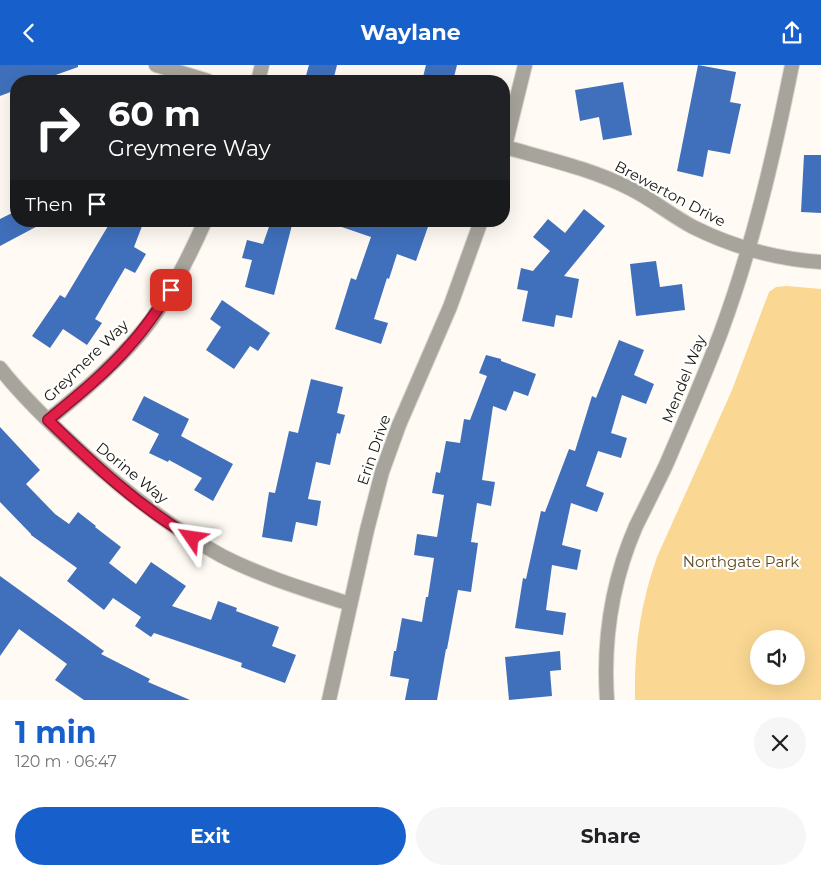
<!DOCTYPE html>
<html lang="en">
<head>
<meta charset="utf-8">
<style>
  :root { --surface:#fff; --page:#f6f6f6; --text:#202124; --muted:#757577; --accent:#1760cb }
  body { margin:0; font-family:Montserrat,sans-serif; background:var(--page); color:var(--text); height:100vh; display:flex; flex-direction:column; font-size:19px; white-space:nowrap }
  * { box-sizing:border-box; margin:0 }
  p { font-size:16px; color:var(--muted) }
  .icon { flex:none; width:28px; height:28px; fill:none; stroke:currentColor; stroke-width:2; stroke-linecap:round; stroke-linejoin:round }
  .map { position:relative; height:635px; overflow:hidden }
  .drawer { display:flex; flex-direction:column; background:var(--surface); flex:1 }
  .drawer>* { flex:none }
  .guide { position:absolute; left:10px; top:10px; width:500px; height:152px; border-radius:20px; box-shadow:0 5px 20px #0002; background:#202124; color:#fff; overflow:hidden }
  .buttons { position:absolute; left:750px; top:565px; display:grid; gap:10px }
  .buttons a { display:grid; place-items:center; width:55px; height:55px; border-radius:50%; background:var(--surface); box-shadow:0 5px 20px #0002; font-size:25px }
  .pin { position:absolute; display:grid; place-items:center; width:42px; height:42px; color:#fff; margin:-21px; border-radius:10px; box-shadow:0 2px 8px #0006 }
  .me { position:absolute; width:55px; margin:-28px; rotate:302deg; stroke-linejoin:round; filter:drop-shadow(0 0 4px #0008) }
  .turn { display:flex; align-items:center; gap:18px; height:105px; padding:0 15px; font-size:22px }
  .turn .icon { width:65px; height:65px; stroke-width:2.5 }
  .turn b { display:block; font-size:35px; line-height:42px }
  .then { display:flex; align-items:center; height:48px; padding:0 15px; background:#0003; gap:10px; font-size:19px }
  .round { display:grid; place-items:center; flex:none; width:52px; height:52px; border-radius:26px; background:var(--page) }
  .overview { display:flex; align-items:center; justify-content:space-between; height:85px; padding:0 15px }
  h1 { font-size:30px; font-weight:700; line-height:38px; color:var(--accent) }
  .primary-button { display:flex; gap:10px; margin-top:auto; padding:10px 15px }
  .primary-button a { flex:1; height:58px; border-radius:30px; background:var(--accent); color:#fff; font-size:20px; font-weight:700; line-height:58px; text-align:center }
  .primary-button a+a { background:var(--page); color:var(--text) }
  header { display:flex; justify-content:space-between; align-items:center; height:65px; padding:0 15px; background:var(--accent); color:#fff; font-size:22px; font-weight:700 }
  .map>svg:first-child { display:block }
  .green { fill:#fad792; fill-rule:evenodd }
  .building { fill:#4070bc }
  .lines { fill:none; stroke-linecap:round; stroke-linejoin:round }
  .minor-casing { stroke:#dad6cf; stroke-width:16 }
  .minor { stroke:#a7a49c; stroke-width:14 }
  .route-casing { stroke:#92132f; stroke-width:12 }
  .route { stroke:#e11d48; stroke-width:9 }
  .labels { text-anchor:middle; stroke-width:4.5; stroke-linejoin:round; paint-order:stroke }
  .street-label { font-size:15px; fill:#18150e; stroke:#fff }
  .park-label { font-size:15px; fill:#5e4b21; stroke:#fff }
</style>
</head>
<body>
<header><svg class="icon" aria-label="back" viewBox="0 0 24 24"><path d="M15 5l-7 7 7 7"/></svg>Waylane<svg class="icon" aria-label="share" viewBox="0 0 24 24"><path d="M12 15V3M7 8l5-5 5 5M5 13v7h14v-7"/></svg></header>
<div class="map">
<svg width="821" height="635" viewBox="0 0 821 635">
  <rect width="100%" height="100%" fill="#fffbf4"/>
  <!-- green -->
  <path class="green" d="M 787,221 L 821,224 L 821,635 L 635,635 C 634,585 640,540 657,492 L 732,325 L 769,227 L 776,222 ZM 759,574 L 796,574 L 796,611 L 759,611 Z"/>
  <!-- building -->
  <path class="building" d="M 0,0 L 78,0 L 78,2 L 39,16 L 16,16 L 16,25 L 0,31 Z
    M 309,0 L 337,0 L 333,16 L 316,16 L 305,14 Z
    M 426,0 L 457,0 L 453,16 L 422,16 Z
    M 698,0 L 736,7 L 730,37 L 741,39 L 730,89 L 708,85 L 703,112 L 677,106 Z
    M 623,17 L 632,70 L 603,75 L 599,52 L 580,56 L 575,25 Z
    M 804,90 L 821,90 L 821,148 L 801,147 Z
    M 584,144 L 605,161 L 564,211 L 579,214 L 572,253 L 556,250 L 554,262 L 522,256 L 528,226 L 517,224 L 521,203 L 533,206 L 550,186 L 533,172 L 548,154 L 565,168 Z
    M 16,146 L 16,156 L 47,156 L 0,181 L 0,154 Z
    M 111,156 L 144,156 L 134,182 L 146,189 L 135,208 L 125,203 L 95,254 L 102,258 L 87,280 L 63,264 L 50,283 L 32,271 L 60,230 L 65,233 Z
    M 271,156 L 293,156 L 274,230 L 245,222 L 252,195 L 242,193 L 247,175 L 263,179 Z
    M 334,156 L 430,156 L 416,196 L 397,189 L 389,214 L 387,213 L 374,254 L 388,258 L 381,279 L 335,264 L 351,213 L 356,215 L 371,172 L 333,159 Z
    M 656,196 L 660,222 L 682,219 L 685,245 L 636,251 L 630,199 Z
    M 222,235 L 270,268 L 258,286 L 250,281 L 234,304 L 206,285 L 221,262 L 210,254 Z
    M 619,275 L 644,285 L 634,310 L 654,319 L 646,339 L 622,330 L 611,368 L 627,373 L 621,393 L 598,386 L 586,421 L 604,428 L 597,447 L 571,438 L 562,480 L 581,485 L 577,505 L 552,500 L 546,545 L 566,548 L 563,570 L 515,563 L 523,513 L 526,514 L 541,446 L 545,447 L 569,384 L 575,386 L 592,331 L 596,333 Z
    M 486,290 L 501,294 L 501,296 L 536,309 L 528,331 L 514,326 L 506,346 L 493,341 L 482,415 L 495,417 L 491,441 L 477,438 L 471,477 L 478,478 L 471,527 L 458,525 L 447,584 L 446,584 L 437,635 L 405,635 L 409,614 L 390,611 L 394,586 L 396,586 L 402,553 L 422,557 L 426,532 L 428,532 L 434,493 L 414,490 L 417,469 L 437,472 L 444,430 L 432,428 L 436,407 L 440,408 L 446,376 L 460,378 L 464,354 L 470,355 L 487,311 L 479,308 Z
    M 311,314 L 343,322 L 337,348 L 345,350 L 340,369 L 337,368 L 330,400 L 316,397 L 308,434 L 321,436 L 317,461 L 296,457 L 292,477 L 262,472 L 269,427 L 275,428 L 289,366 L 298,368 Z
    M 144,331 L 189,354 L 181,371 L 233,399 L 213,436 L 194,425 L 202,413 L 169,395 L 168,397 L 149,388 L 159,369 L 132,355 Z
    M 0,362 L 40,405 L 26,419 L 55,449 L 69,459 L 78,447 L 96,461 L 95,462 L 121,482 L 109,498 L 136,519 L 151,497 L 186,521 L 172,541 L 211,555 L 218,536 L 237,543 L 236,546 L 279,562 L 272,581 L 296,590 L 285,618 L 241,602 L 242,598 L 154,568 L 151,572 L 135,561 L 141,552 L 113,533 L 104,545 L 67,516 L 77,503 L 31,470 L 31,469 L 0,437 Z
    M 0,511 L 104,586 L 101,589 L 150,614 L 148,617 L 190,635 L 84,635 L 55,615 L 67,599 L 19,564 L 0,591 Z
    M 560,586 L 561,605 L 550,606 L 552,631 L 509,635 L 505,592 Z"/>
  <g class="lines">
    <defs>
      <path id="minor" d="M 156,0 L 208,16
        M 258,16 L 262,0
        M 505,82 C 547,94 592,104 631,124 C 653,135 672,151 693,162 C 733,182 776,194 821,197
        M 504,85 L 525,0
        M 0,303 C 18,326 39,347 60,367 C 109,414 162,458 222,491 C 263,512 307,525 350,539
        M 48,355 C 85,325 123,293 152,254 C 173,224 190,190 205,156
        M 329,635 L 367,465 L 382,407 L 399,360 L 450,242 L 481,156
        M 607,635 C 603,576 612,516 636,461 C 646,441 656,421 666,400 C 685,356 704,312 721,267 C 753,180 774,90 792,0"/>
    </defs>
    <!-- minor casing -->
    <use href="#minor" class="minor-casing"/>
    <!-- minor -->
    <use href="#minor" class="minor"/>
  </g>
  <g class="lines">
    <defs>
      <path id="route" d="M 171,225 C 158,244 146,263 130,280 C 106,308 76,332 48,355 C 92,398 138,441 192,473"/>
    </defs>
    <!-- route casing -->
    <use href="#route" class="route-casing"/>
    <!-- route -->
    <use href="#route" class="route"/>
  </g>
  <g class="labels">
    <!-- street labels -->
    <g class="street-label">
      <text transform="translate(670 129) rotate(28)" y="5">Brewerton Drive</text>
      <text transform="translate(86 296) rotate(-44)" y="5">Greymere Way</text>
      <text transform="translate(684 314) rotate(-68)" y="5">Mendel Way</text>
      <text transform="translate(374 385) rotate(-71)" y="5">Erin Drive</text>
      <text transform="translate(132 408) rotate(39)" y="5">Dorine Way</text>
    </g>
    <!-- park labels -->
    <g class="park-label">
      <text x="741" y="502">Northgate Park</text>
    </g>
  </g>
</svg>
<div class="buttons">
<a><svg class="icon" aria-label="sound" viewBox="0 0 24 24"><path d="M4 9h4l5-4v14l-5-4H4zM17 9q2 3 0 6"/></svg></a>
</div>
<div class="pin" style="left:171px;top:225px;background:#d93025"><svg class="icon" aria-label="arrive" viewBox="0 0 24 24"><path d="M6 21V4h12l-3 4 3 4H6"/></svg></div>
<svg class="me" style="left:192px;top:473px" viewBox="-20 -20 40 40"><path d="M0-17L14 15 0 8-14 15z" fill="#e11d48" stroke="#fff" stroke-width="4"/></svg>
<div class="guide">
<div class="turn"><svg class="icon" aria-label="right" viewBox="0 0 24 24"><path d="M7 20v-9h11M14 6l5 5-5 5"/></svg><div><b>60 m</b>Greymere Way</div></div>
<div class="then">Then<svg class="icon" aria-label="arrive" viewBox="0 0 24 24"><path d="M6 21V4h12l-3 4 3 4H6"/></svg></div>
</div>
</div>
<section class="drawer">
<div class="overview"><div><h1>1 min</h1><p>120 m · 06:47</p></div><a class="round"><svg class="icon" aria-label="close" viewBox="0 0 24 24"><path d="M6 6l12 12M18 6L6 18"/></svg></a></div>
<div class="primary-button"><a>Exit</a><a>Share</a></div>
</section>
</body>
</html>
